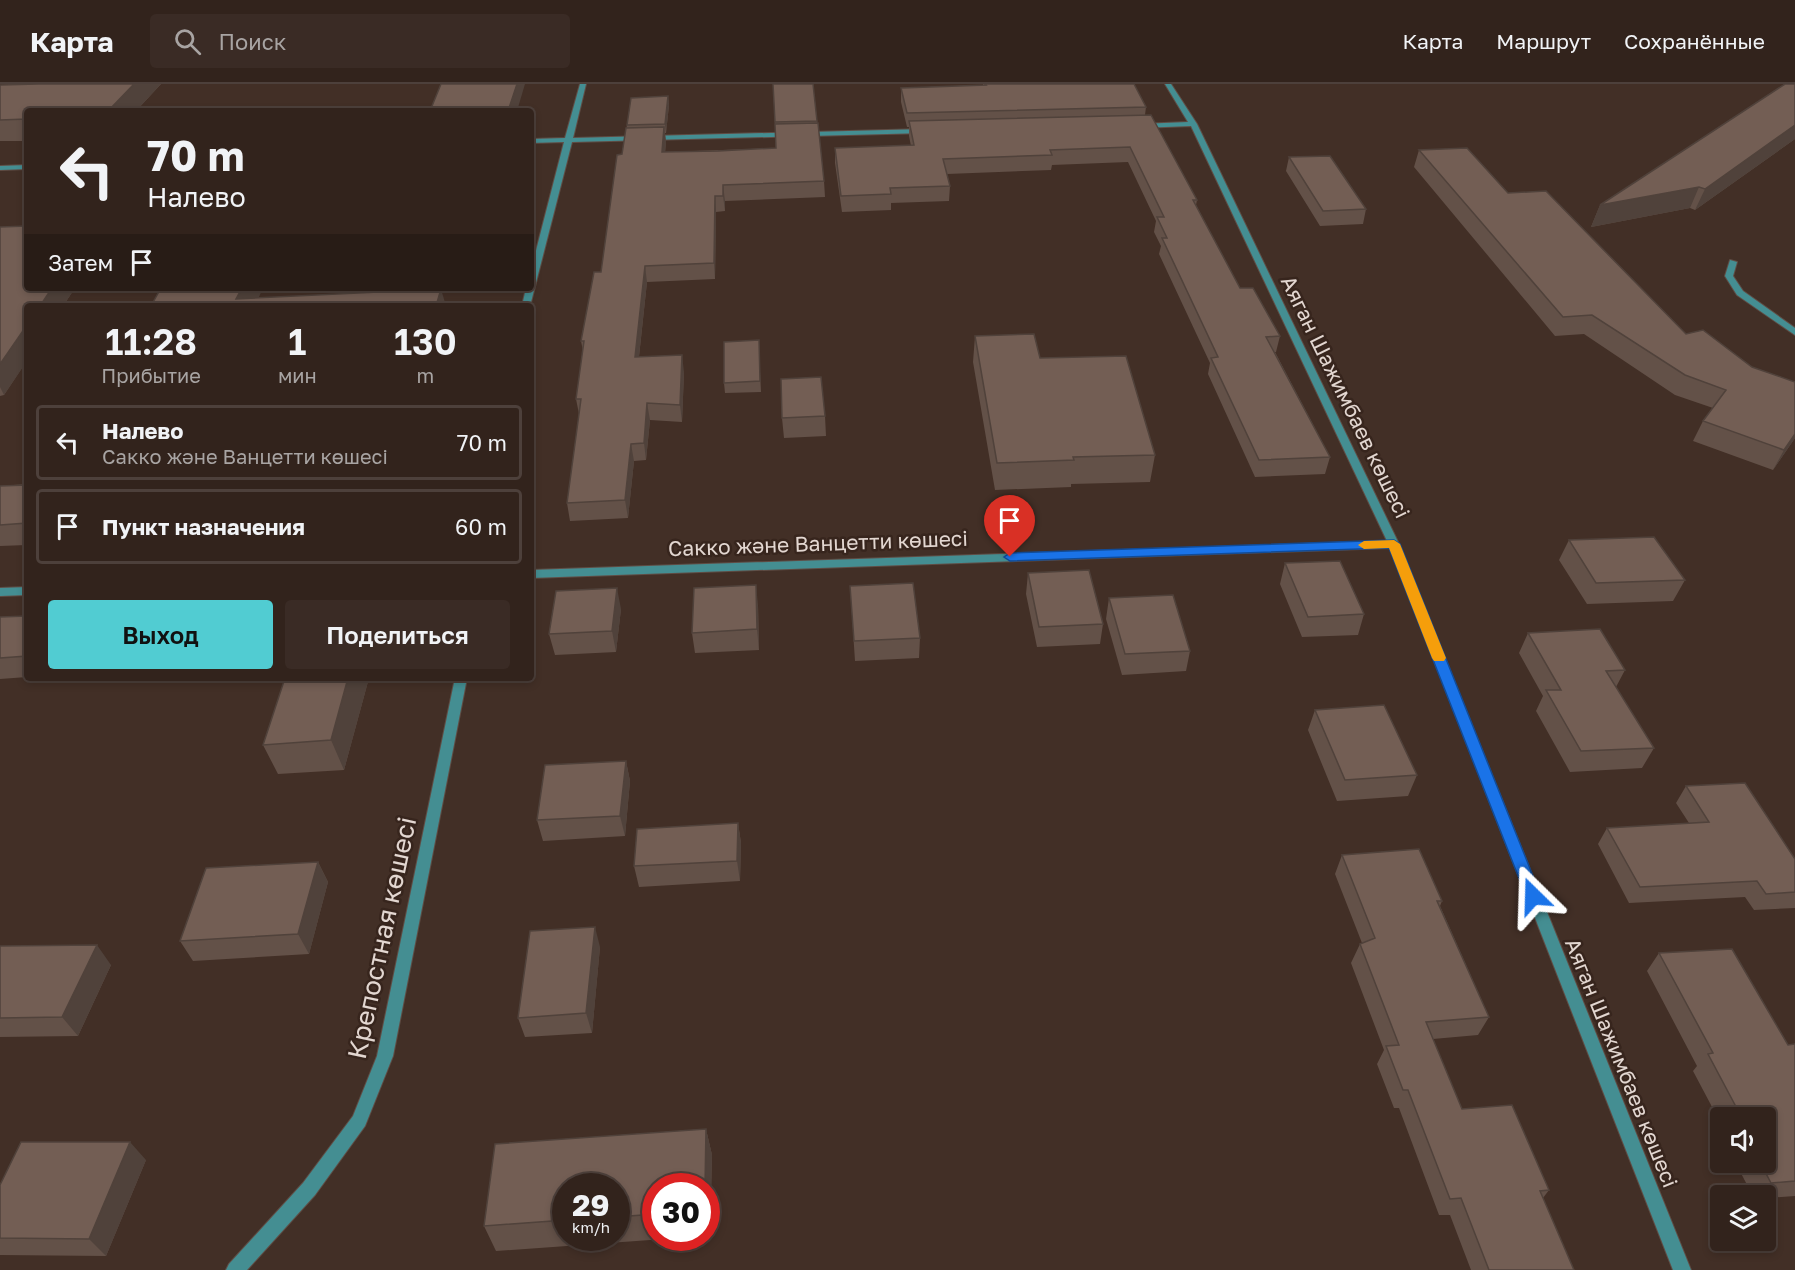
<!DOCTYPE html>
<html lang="ru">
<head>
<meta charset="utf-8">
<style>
  :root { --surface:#32231c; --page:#3a2b25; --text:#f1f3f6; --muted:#a8a4a3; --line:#4d403b; --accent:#51ccd2 }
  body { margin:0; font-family:"Golos Text",sans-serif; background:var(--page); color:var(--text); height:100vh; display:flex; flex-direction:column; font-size:22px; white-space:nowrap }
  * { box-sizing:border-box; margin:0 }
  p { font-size:20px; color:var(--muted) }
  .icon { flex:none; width:33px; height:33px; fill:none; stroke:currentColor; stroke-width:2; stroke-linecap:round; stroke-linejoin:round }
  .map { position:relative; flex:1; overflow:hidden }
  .sheet { position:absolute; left:24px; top:219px; width:510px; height:378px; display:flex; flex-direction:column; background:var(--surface); border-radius:6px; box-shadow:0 3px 9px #0003,0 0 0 2px var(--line) }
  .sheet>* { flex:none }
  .banner { position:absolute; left:24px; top:24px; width:510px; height:183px; border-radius:6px; box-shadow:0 3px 9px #0003,0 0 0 2px var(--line); background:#32231c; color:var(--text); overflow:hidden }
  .buttons { position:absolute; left:1710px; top:1023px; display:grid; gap:12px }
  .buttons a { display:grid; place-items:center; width:66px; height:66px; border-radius:6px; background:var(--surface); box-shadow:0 3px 9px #0003,0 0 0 2px var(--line); font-size:30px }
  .speed { position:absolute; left:552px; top:1089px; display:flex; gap:12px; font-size:30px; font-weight:700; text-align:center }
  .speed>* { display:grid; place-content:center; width:78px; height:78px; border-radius:50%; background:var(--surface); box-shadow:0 3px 9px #0003,0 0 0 2px var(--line); line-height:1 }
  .speed small { font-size:15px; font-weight:400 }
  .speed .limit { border:9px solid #d22; background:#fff; color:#111 }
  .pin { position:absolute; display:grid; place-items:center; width:51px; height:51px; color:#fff; margin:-62px -26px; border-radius:50% 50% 50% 0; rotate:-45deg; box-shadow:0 0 6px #0007 }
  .pin .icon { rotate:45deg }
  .me { position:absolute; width:66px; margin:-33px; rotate:338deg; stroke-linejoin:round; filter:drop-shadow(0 0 4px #0008) }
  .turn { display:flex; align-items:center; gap:21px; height:126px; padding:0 24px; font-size:27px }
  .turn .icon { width:78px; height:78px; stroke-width:2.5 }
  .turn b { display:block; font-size:42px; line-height:51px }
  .then { display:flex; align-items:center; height:57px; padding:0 24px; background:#0003; gap:12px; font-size:22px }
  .eta { display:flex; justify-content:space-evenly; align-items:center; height:102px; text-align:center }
  .eta b { font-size:36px; font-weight:600; line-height:42px }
  .primary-button { display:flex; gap:12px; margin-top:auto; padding:12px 24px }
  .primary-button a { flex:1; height:69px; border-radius:6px; background:var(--accent); color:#111; font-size:24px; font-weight:600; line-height:69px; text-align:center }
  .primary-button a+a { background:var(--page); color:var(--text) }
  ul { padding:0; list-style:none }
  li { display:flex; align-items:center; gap:18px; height:75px; margin:0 12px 9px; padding:0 12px; border:3px solid var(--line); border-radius:6px }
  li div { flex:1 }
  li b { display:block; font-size:22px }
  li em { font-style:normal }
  header { display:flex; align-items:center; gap:36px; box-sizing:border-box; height:84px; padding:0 30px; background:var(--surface); border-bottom:2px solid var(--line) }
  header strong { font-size:28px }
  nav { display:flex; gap:33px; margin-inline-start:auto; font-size:21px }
  .search { width:420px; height:54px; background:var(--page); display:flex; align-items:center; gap:15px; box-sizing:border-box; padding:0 21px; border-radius:6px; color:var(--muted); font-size:22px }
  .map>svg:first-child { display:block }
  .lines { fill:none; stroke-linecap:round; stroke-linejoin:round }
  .street-casing { stroke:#5f4d45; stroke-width:2 }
  .street { fill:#448e92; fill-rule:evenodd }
  .wall { fill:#635148; fill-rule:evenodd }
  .shaded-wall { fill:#50423b }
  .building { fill:#735e54; stroke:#50423b; stroke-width:1.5 }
  .route { fill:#1a73e8; stroke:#114b97; stroke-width:1.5 }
  .slow { fill:#f59e0b }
  .labels { text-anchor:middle; stroke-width:5; stroke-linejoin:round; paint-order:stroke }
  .street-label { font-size:21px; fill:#e3d7d1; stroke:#37251d }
  .near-street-label { font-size:26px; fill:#e3d7d1; stroke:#37251d }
</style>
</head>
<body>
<header>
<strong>Карта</strong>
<div class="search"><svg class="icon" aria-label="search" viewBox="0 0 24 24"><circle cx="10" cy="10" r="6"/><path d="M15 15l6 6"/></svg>Поиск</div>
<nav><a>Карта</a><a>Маршрут</a><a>Сохранённые</a></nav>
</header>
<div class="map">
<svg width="1795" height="1186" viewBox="0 0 1795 1186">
  <rect width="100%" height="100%" fill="#422f26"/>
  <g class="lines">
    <defs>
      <path id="street" d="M 580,0 L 586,0 L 573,54 L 925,45 L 929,47 L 925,49 L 572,58 L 530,222 L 522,222 L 526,204 L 531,204 L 531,186 L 564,58 L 531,59 L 531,55 L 565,54 Z
        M 1165,0 L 1171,0 L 1197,40 L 1399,460 L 1691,1186 L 1673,1186 L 1390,464 L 531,494 L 531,486 L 1387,457 L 1191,42 L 1140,44 L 1136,42 L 1140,40 L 1188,38 Z
        M 27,81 L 27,85 L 0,86 L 0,82 Z
        M 1730,176 L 1737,178 L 1733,192 L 1743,207 L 1795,244 L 1795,251 L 1737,211 L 1725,192 Z
        M 27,503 L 27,511 L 0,512 L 0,504 Z
        M 455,594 L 467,594 L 393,972 L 365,1042 L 315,1111 L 247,1186 L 226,1186 L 229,1180 L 303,1099 L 353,1032 L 377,972 Z"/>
    </defs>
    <!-- street casing -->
    <use href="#street" class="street-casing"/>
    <!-- street -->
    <use href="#street" class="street"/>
  </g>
  <!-- wall -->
  <path class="wall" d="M 161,0 L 136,27 L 27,27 L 27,57 L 0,57 L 0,1 Z
    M 773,0 L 813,0 L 824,97 L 825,113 L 725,117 L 725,127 L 716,128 L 715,195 L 647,198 L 639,273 L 684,288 L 682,338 L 650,336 L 646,376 L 634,377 L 628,434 L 570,437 L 567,419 L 579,330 L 576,315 L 583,267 L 581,257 L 601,188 L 627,41 L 668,12 L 669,21 L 666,49 L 665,49 L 666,58 L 665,68 L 776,64 Z
    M 983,0 L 1134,0 L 1146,23 L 1145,31 L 1197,116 L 1196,121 L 1240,204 L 1280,252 L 1276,268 L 1275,268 L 1330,373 L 1325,390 L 1255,393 L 1208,290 L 1210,279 L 1159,170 L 1161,162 L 1154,148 L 1156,137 L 1128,78 L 1052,81 L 1051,86 L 947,90 L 950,102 L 949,117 L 891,119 L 891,126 L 842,128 L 835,79 L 835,64 L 911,62 L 909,52 L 909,43 L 907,43 L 901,18 L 901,4 L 983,1 Z
    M 1795,0 L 1795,55 L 1695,126 L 1690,124 L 1591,143 L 1600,121 Z
    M 1419,66 L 1508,109 L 1686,250 L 1752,283 L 1795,298 L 1795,354 L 1773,386 L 1693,357 L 1703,337 L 1713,324 L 1675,311 L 1584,250 L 1555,252 L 1414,83 Z
    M 1289,73 L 1366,125 L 1363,140 L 1320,142 L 1286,87 Z
    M 0,143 L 27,204 L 75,204 L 4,311 L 0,312 Z
    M 975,252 L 1040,274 L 1155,371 L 1150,398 L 1071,400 L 1071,403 L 995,406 L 973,278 Z
    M 759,266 L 761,308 L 725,309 L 724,299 Z
    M 825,332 L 826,352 L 784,354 L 782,334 Z
    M 27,400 L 27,461 L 0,462 L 0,402 Z
    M 1569,456 L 1685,496 L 1673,517 L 1587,520 L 1559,476 Z
    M 1285,479 L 1364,530 L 1358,551 L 1302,553 L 1280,500 Z
    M 1028,489 L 1103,540 L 1100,560 L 1037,563 L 1026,510 Z
    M 850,502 L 920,554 L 919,574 L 855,577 Z
    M 1109,514 L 1190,567 L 1186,587 L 1122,591 L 1106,535 Z
    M 758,521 L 759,566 L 695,569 L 692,549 Z
    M 621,525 L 616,568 L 555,571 L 549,550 Z
    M 27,532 L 27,593 L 0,595 L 0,533 Z
    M 1528,549 L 1625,586 L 1616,603 L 1654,664 L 1642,684 L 1570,688 L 1536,627 L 1543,612 L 1519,569 Z
    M 42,594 L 116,594 L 45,599 Z
    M 123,594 L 194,594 L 126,598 Z
    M 369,594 L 344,686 L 278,690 L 263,661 Z
    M 1315,626 L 1417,691 L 1408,712 L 1337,717 L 1308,646 Z
    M 626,677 L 630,697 L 625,752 L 543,757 L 537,736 Z
    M 1686,702 L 1795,775 L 1795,824 L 1754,826 L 1745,813 L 1629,819 L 1598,760 L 1607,744 L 1689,739 L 1676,719 Z
    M 738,739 L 741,759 L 740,797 L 639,803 L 634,782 Z
    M 1342,771 L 1442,817 L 1440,822 L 1489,933 L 1478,951 L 1433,955 L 1462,1025 L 1549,1106 L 1543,1114 L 1574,1186 L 1471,1186 L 1450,1131 L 1439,1131 L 1399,1024 L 1394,1024 L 1377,980 L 1384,966 L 1351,879 L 1360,860 L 1362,859 L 1335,790 Z
    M 318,778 L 328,798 L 309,870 L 193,877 L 180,857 Z
    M 0,862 L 111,881 L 78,952 L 0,953 Z
    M 600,863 L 592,949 L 525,953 L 518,934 Z
    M 1659,869 L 1788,961 L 1795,960 L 1795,1112 L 1766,1114 L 1766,1112 L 1753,1112 L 1735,1078 L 1766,1078 L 1766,1034 L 1720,1034 L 1720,1038 L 1693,987 L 1697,982 L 1647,887 Z
    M 706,1045 L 712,1071 L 710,1151 L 706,1151 L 706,1102 L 656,1102 L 656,1154 L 678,1154 L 496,1167 L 484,1142 L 495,1060 ZM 566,1102 L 616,1102 L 616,1154 L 566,1154 Z
    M 146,1076 L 106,1172 L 0,1171 L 0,1154 Z"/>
  <!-- shaded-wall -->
  <path class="shaded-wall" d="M 134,0 L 161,0 L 136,27 L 108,27 Z
    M 517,0 L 525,0 L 517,27 L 508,27 Z
    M 668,12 L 669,21 L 666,49 L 665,40 Z
    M 1795,41 L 1795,55 L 1695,126 L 1705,105 Z
    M 664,43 L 666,58 L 664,83 L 662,68 Z
    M 723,101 L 725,117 L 725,127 L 723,112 Z
    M 1699,103 L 1690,124 L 1591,143 L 1600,121 Z
    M 715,112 L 716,128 L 715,195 L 714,179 Z
    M 645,182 L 647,198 L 637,290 L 635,273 Z
    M 52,204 L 75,204 L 63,222 L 40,222 Z
    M 242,204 L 263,204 L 255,222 L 236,215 Z
    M 441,205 L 446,222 L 436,222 Z
    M 27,241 L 27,277 L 4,311 L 0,303 L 0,280 Z
    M 682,271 L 684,288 L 682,338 L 680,321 Z
    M 647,319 L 650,336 L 646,376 L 644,359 Z
    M 1795,350 L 1795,354 L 1773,386 L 1784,366 Z
    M 631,360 L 634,377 L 628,434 L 625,416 Z
    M 756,501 L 758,521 L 759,566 L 757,545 Z
    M 617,504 L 621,525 L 616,568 L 612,547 Z
    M 348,594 L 369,594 L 344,686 L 331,656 Z
    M 626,677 L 630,697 L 625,752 L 620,732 Z
    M 738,739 L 741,759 L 740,797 L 737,777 Z
    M 318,778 L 328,798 L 309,870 L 298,850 Z
    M 595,843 L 600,863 L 592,949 L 586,929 Z
    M 97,861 L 111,881 L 78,952 L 62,933 Z
    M 706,1045 L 712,1071 L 710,1151 L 706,1136 L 706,1102 L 705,1102 Z
    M 130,1058 L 146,1076 L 106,1172 L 89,1155 Z"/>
  <!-- building -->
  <path class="building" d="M 38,0 L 134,0 L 108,27 L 27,27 L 27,35 L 0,36 L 0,1 Z
    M 441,0 L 517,0 L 508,27 L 430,27 Z
    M 773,0 L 813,0 L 817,37 L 775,38 Z
    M 985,0 L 1134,0 L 1146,23 L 907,29 L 901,4 L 986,1 Z
    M 1785,0 L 1795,0 L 1795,41 L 1705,105 L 1699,103 L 1600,121 Z
    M 668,12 L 665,40 L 627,41 L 631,14 Z
    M 1151,31 L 1197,116 L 1193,116 L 1240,204 L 1253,204 L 1280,252 L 1266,253 L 1330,373 L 1259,376 L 1211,274 L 1218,273 L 1162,154 L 1167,154 L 1157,133 L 1164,133 L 1130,63 L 1050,66 L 1052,71 L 943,75 L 950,102 L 890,104 L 891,110 L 841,112 L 835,64 L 914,61 L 909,37 Z
    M 818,39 L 824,97 L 723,101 L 723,112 L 715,112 L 714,179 L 645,182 L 635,273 L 682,271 L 680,321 L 647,319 L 644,359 L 631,360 L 625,416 L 567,419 L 581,315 L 576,315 L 584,257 L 581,257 L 594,188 L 601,188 L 617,71 L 622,70 L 626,44 L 664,43 L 662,68 L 718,67 L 776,64 L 775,40 Z
    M 1467,64 L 1508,109 L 1546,107 L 1686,250 L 1703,246 L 1752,283 L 1795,298 L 1795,350 L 1784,366 L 1703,337 L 1726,306 L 1685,291 L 1592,231 L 1563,233 L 1419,66 Z
    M 1330,72 L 1366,125 L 1323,127 L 1289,73 Z
    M 27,142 L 27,204 L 52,204 L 40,222 L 27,222 L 27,241 L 0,280 L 0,143 Z
    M 161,204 L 242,204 L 236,215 L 441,205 L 436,222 L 151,222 Z
    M 1034,250 L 1040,274 L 1126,272 L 1155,371 L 1073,373 L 1074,376 L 997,379 L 975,252 Z
    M 759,256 L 760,297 L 724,299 L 724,258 Z
    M 821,293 L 825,332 L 782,334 L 781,295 Z
    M 27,401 L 27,439 L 0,441 L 0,402 Z
    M 1654,453 L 1685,496 L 1596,499 L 1569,456 Z
    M 1340,477 L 1364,530 L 1308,533 L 1285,479 Z
    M 1089,486 L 1103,540 L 1039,543 L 1028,489 Z
    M 913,499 L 920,554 L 854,557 L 850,502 Z
    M 756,501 L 757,545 L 692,549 L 694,504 Z
    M 617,504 L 612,547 L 549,550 L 556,507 Z
    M 1173,511 L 1190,567 L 1125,570 L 1109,514 Z
    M 27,532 L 27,572 L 0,574 L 0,533 Z
    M 1600,545 L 1625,586 L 1606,587 L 1654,664 L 1581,667 L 1546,606 L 1561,606 L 1528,549 Z
    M 285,594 L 348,594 L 331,656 L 263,661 Z
    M 1384,621 L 1417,691 L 1345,696 L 1315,626 Z
    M 626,677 L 620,732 L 537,736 L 545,681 Z
    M 1745,699 L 1795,775 L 1795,808 L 1766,810 L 1757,797 L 1640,803 L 1607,744 L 1709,738 L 1686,702 Z
    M 738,739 L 737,777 L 634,782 L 637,745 Z
    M 1419,765 L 1442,817 L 1437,817 L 1489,933 L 1426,938 L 1462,1025 L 1512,1021 L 1549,1106 L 1540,1107 L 1574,1186 L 1489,1186 L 1461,1114 L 1450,1115 L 1408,1006 L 1403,1006 L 1386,962 L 1399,961 L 1360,860 L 1375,854 L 1342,771 Z
    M 318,778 L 298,850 L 180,857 L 206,784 Z
    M 595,843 L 586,929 L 518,934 L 530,847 Z
    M 97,861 L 62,933 L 0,934 L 0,862 Z
    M 1732,865 L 1788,961 L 1795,960 L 1795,1097 L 1771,1099 L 1760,1078 L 1766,1078 L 1766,1034 L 1742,1034 L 1708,970 L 1713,969 L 1659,869 Z
    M 706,1045 L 705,1102 L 656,1102 L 656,1130 L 616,1133 L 616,1102 L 566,1102 L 566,1136 L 484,1142 L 495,1060 Z
    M 21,1058 L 130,1058 L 89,1155 L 0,1154 L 0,1101 Z"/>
  <!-- route -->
  <path class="route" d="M 1394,456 L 1400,460 L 1541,812 L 1539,817 L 1533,818 L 1528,817 L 1526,812 L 1389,464 L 1010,477 L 1004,473 L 1010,469 Z"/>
  <!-- slow -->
  <path class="slow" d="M 1394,456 L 1400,460 L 1446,574 L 1444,577 L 1434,577 L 1432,574 L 1389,464 L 1364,465 L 1358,461 L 1364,457 Z"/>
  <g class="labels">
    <!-- street labels -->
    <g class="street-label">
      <text transform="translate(1345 313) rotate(64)" y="7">Аяган Шажимбаев көшесі</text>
      <text transform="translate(818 460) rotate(-2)" y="7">Сакко және Ванцетти көшесі</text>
      <text transform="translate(1621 979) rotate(68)" y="7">Аяган Шажимбаев көшесі</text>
    </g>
    <!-- near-street labels -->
    <g class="near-street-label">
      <text transform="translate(382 854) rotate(-78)" y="9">Крепостная көшесі</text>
    </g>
  </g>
</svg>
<div class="buttons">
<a><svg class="icon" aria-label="sound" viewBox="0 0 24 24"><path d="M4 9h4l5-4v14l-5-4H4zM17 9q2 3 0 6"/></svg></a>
<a><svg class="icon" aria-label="layers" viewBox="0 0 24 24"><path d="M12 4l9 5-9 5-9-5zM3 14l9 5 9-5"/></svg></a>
</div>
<div class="speed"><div>29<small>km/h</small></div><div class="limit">30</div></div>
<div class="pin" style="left:1010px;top:473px;background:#d93025"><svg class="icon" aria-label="arrive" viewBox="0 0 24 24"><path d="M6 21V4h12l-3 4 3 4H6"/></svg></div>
<svg class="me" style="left:1533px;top:812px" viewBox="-20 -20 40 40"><path d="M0-17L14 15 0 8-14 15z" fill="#1a73e8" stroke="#fff" stroke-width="4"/></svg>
<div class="banner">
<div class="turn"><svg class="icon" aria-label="left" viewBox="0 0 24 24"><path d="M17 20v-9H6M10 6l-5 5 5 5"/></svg><div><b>70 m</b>Налево</div></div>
<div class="then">Затем<svg class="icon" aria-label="arrive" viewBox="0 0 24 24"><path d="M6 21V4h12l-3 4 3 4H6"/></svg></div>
</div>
<section class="sheet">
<div class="eta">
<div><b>11:28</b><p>Прибытие</p></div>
<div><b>1</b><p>мин</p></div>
<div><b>130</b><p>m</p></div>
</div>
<ul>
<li><svg class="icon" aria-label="left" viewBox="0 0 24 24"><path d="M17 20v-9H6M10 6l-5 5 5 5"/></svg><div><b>Налево</b><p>Сакко және Ванцетти көшесі</p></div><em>70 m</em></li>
<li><svg class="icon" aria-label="arrive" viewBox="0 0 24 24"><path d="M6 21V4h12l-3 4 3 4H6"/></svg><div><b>Пункт назначения</b></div><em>60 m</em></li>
</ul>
<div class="primary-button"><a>Выход</a><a>Поделиться</a></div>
</section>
</div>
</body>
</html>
